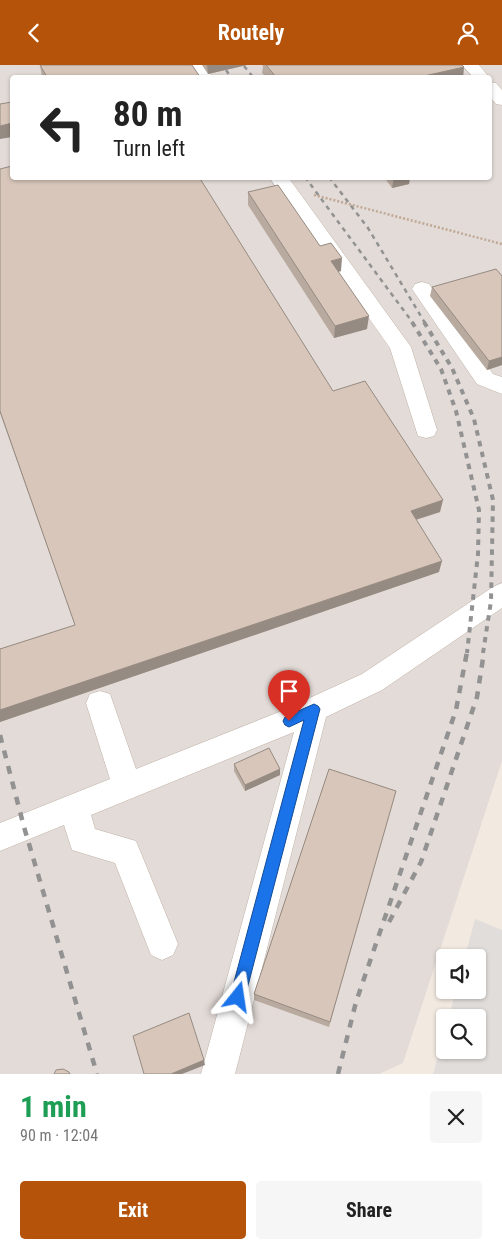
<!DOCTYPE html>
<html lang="en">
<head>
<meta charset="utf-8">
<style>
  :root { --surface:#fff; --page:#f6f6f6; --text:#222; --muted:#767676; --accent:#b45309 }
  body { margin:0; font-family:"Roboto Condensed",sans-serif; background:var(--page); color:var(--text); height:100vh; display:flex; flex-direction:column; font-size:19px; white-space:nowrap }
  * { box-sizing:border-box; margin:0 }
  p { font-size:16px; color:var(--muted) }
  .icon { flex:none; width:28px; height:28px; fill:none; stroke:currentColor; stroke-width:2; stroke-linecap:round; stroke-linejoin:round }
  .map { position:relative; height:1009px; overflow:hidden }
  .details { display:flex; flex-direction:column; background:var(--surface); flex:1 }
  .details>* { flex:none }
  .top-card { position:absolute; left:10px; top:10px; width:482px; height:105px; border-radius:5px; box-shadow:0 1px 4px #0004; background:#fff; color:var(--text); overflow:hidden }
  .fabs { position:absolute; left:436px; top:884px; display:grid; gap:10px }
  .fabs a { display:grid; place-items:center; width:50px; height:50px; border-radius:5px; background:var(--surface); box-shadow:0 1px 4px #0004; font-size:25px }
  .pin { position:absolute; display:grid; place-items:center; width:42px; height:42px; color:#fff; margin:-51px -21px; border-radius:50% 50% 50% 0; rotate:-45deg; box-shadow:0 0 5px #0007 }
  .pin .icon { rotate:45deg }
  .me { position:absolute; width:55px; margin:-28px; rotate:15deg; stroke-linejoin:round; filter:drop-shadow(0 0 4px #0008) }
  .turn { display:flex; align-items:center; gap:18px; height:105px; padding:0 20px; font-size:22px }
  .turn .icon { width:65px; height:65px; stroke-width:2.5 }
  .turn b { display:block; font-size:35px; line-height:42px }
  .round { display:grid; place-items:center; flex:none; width:52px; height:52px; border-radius:5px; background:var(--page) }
  .headline { display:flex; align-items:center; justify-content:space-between; height:85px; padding:0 20px }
  h1 { font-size:30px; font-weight:700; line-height:38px; color:#1e9e55 }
  .action { display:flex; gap:10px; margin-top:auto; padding:10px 20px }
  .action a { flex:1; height:58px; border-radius:5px; background:var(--accent); color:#fff; font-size:20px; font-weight:700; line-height:58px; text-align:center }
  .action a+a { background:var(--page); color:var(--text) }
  header { display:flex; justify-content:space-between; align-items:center; height:65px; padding:0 20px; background:var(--accent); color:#fff; font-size:22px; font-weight:700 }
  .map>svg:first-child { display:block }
  .industrial { fill:#e3dbd7; fill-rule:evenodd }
  .parking { fill:#e1ddda }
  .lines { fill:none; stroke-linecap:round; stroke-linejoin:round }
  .minor-casing { stroke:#c0b2a6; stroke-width:1 }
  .path { stroke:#c0a894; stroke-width:2.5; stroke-dasharray:2 2; stroke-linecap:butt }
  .minor { fill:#fff; fill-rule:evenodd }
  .rail-far2 { stroke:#929292; stroke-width:2.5; stroke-dasharray:4.5 4.5; stroke-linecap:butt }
  .rail-far1 { stroke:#929292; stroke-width:4; stroke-dasharray:5.5 5.5; stroke-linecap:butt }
  .rail { stroke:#929292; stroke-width:4.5; stroke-dasharray:8 8; stroke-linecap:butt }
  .wall { fill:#b9aa9f }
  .shaded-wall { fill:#968b82 }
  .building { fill:#d7c6b9; stroke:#968b82 }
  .route { fill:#1a73e8; stroke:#114b97 }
</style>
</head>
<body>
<header><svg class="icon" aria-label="back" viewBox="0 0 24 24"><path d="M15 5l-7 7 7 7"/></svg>Routely<svg class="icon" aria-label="person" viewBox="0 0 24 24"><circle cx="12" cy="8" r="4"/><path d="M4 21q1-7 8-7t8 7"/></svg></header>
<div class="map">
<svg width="502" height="1009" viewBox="0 0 502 1009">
  <rect width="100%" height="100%" fill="#f2eae1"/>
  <!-- industrial -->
  <path class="industrial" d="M 0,0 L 502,0 L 502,696 L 403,998 L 379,1009 L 0,1009 ZM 12,12 L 490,12 L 490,112 L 12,112 Z"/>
  <!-- parking -->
  <path class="parking" d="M 475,854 L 502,865 L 502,1009 L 433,1009 L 445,966 L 445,985 L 478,985 L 478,952 L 449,952 L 456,925 L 478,925 L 478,892 L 465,892 Z"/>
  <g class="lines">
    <defs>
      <path id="minor" d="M 188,0 L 204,0 L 213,12 L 197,12 Z
        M 462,0 L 479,0 L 489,12 L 473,12 Z
        M 490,17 L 496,18 L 502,25 L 502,40 L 496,39 L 490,32 Z
        M 269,112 L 288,112 L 411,282 L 437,365 L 434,371 L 426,373 L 418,371 L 390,283 Z
        M 422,217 L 429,219 L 493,309 L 502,312 L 502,329 L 477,319 L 412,224 L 415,219 Z
        M 502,518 L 502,543 L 382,625 L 326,652 L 235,1009 L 201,1009 L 294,667 L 91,750 L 95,764 L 136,776 L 178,879 L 173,890 L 162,895 L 151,890 L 115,798 L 72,785 L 64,760 L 0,786 L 0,758 L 110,714 L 86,638 L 90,629 L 100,626 L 110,629 L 136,704 L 279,647 L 362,609 L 493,522 Z"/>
    </defs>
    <!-- minor casing -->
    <use href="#minor" class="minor-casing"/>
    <!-- path -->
    <path class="path" d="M 314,130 L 502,179"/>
    <!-- minor -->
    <use href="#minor" class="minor"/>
    <!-- rail-far2 -->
    <path class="rail-far2" d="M 244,1 L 253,12
      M 226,5 L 231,12
      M 305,112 L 413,258
      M 329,112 L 368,163 L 425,258"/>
    <!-- rail-far1 -->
    <path class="rail-far1" d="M 412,257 L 441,304 L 456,346 L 479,445 L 478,489 L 467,588
      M 424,257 L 452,303 L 474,354 L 493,435 L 491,536 L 483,588"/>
    <!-- rail -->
    <path class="rail" d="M 0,670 L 24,762 L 97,1009
      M 389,857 L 421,797 L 477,632 L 484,587
      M 338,1009 L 356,937 L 456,645 L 467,587"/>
  </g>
  <!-- wall -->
  <path class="wall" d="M 40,0 L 192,0 L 200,12 L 42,12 Z
    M 202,0 L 247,0 L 208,9 Z
    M 262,0 L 462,0 L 464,2 L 463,12 L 266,12 L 262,8 L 263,1 Z
    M 0,104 L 333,326 L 440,447 L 416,455 L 439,507 L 0,657 L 0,584 L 75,560 L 0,348 Z
    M 384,112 L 410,112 L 409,119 L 392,123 Z
    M 248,127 L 320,181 L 341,206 L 338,207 L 367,264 L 334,273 L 248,140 Z
    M 432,222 L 502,300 L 487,305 L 430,231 Z
    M 234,699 L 280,704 L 280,710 L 245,726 L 234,706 Z
    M 396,726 L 329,962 L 254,935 L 254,929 Z"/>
  <!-- shaded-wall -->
  <path class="shaded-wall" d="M 207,0 L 247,0 L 208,9 Z
    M 464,2 L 463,12 L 420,12 Z
    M 12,58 L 12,72 L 0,74 L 0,61 Z
    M 394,112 L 410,112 L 409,119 L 392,123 Z
    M 342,193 L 341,206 L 330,209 L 331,196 Z
    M 369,251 L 367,264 L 334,273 L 335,261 Z
    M 502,292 L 502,300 L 487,305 L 489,296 Z
    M 443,435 L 440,447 L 408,457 L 411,446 Z
    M 442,496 L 439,507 L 0,657 L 0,645 Z
    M 280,704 L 280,710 L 245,726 L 245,720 Z
    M 204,995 L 205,1000 L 182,1009 L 171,1009 Z"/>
  <!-- building -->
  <path class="building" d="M 40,0 L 192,0 L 200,12 L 47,12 Z
    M 266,0 L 462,0 L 464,2 L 420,12 L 276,12 Z
    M 12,37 L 12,58 L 0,61 L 0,39 Z
    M 12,101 L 12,112 L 199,112 L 333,326 L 365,316 L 443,435 L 411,446 L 442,496 L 0,645 L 0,584 L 75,560 L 0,346 L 0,104 Z
    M 278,120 L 320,181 L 331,178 L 342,193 L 331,196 L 369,251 L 335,261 L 248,127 Z
    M 496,204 L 502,211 L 502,292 L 489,296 L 432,222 Z
    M 269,683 L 280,704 L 245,720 L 234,699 Z
    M 329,704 L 396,726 L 330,957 L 254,929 Z
    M 189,948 L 204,995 L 171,1009 L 144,1009 L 133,971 Z
    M 63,1004 L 69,1007 L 70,1009 L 54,1009 L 56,1005 Z"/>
  <!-- route -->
  <path class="route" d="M 314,639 L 318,641 L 320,644 L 245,932 L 243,937 L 238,940 L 233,937 L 230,932 L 304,655 L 289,662 L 285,660 L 283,656 L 285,652 Z"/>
</svg>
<div class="fabs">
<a><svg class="icon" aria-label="sound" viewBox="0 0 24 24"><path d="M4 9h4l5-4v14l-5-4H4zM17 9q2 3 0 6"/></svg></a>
<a><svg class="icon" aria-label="search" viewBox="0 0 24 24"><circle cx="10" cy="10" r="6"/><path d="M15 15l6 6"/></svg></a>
</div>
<div class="pin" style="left:289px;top:656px;background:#d93025"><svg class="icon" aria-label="arrive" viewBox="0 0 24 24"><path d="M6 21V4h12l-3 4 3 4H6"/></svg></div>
<svg class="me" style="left:238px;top:932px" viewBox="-20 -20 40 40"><path d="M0-17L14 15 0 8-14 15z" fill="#1a73e8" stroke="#fff" stroke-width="4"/></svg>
<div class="top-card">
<div class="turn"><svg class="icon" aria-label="left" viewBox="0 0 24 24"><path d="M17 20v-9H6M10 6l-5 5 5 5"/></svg><div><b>80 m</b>Turn left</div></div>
</div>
</div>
<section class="details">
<div class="headline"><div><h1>1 min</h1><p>90 m · 12:04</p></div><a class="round"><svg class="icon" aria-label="close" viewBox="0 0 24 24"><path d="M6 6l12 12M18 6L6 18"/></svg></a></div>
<div class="action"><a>Exit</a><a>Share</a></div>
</section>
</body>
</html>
